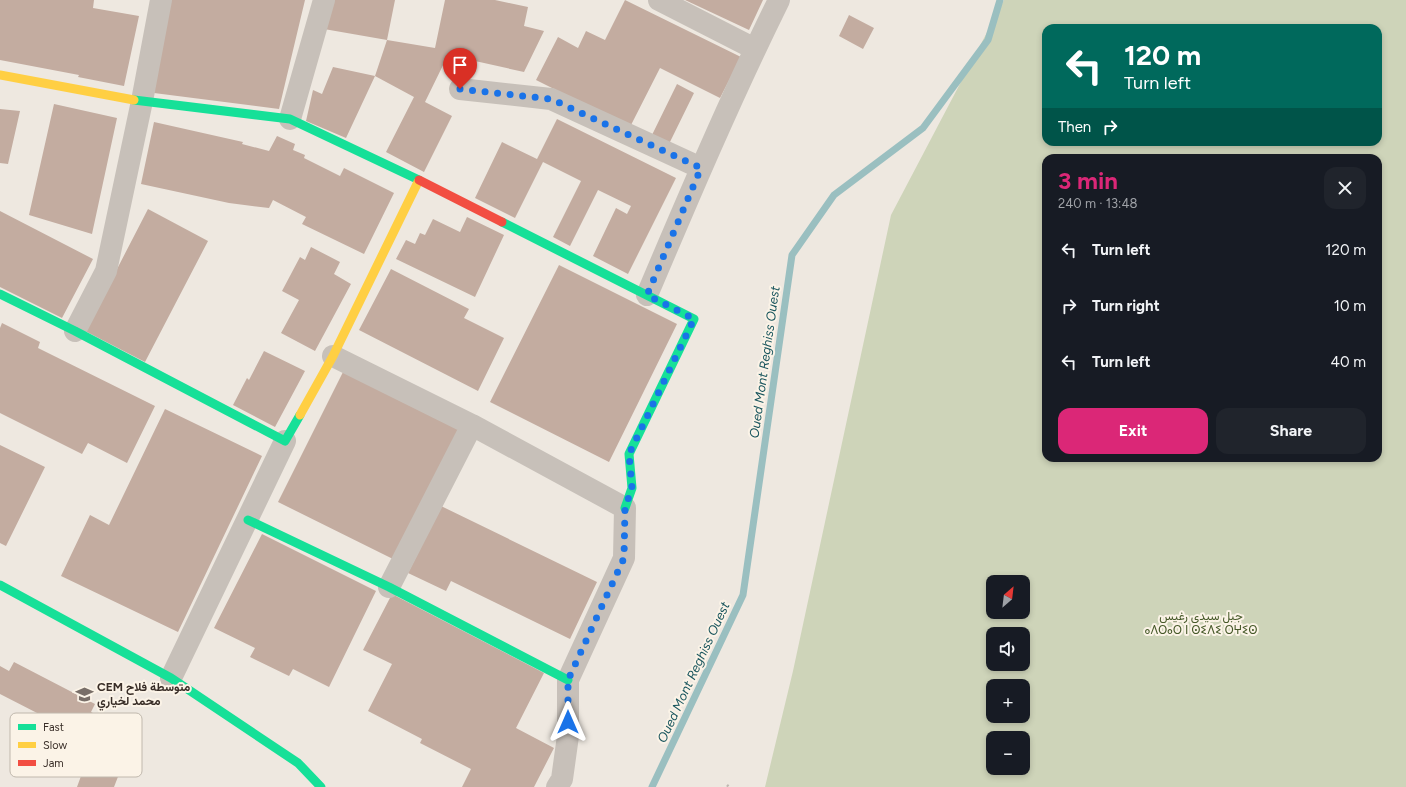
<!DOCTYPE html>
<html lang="en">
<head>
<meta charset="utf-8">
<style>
  :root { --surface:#171b24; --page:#20242c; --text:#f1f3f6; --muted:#9ea1a6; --accent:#db2777 }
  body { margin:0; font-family:Figtree,Vazirmatn,"Noto Sans Tifinagh",sans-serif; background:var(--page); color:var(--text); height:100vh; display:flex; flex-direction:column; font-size:15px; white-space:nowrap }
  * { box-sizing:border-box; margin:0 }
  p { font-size:13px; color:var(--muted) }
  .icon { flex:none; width:22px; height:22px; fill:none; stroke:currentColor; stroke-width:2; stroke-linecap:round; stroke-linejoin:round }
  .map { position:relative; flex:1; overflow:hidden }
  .panel { position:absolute; left:1042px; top:154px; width:340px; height:308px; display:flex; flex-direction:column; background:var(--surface); border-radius:12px; box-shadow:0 2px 6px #0003 }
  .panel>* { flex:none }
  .banner { position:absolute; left:1042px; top:24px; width:340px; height:122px; border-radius:12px; box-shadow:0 2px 6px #0003; background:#00695c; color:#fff; overflow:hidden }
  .needle { width:26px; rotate:28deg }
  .controls { position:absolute; left:986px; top:575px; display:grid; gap:8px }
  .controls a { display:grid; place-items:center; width:44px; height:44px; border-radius:8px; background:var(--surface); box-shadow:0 2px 6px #0003; font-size:20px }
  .pin { position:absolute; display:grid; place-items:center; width:34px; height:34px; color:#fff; margin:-41px -17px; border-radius:50% 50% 50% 0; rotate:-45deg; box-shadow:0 0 4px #0007 }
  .pin .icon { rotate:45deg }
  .me { position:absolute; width:44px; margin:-22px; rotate:0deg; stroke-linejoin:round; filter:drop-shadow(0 0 3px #0008) }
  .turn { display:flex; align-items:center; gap:14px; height:84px; padding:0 16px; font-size:18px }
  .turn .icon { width:52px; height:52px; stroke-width:2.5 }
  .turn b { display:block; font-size:28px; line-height:34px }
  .then { display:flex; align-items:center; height:38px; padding:0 16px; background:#0003; gap:8px; font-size:15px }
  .round { display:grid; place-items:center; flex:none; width:42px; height:42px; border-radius:12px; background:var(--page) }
  .summary { display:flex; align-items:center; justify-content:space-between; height:68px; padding:0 16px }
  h1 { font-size:24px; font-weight:700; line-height:30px; color:var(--accent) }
  .button { display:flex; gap:8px; margin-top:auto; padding:8px 16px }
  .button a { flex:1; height:46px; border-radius:12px; background:var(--accent); color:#fff; font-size:16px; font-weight:700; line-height:46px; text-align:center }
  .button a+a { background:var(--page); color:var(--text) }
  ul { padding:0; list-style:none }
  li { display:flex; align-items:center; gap:12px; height:56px; padding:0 16px }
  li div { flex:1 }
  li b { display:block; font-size:15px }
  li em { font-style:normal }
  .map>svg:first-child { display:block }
  .green { fill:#ced4b9; fill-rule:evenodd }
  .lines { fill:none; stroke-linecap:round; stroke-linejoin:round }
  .stream { stroke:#9abfc0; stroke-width:7 }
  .building { fill:#c3aca0 }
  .path { stroke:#c0b8b1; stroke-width:2.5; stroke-dasharray:2 2; stroke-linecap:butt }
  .street { stroke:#c7c0b9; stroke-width:22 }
  .fast { stroke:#16e098; stroke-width:9 }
  .slow { stroke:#ffcf43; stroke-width:9 }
  .jam { stroke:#f24e42; stroke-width:9 }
  .route { stroke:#1a73e8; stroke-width:7; stroke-dasharray:0 12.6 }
  .labels { text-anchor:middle; stroke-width:4; stroke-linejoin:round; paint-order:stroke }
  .park-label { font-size:12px; fill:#455828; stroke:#fbf3e7 }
  .poi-label { font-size:12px; font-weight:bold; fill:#382d27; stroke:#fbf3e7; text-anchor:start }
  .water-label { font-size:13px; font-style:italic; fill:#19555d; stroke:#fbf3e7 }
  .key { fill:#fbf3e7; stroke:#c0b8ad; stroke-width:1 }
  .key-label { font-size:11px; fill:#382d27 }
</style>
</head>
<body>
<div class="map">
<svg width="1406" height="787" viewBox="0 0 1406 787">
  <rect width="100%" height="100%" fill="#eee8e0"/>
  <!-- green -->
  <path class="green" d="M 1004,0 L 1406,0 L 1406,787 L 765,787 L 793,671 L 891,215 ZM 1046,28 L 1378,28 L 1378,142 L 1046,142 ZM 1046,158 L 1378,158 L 1378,458 L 1046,458 ZM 993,582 L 1023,582 L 1023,612 L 993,612 ZM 993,634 L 1023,634 L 1023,664 L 993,664 ZM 993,686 L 1023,686 L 1023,716 L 993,716 ZM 993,738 L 1023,738 L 1023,768 L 993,768 Z"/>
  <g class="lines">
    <!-- stream -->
    <path class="stream" d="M 652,787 L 743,595 L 792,255 L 834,195 L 923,128 L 988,40 L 1000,0"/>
  </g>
  <!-- building -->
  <path class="building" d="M 0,0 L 94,0 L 93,8 L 139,16 L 124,86 L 78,77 L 79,75 L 0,60 Z
    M 170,0 L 305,0 L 279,109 L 154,93 Z
    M 329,0 L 395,0 L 387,40 L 324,29 Z
    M 445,0 L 495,0 L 528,7 L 524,26 L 544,31 L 524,72 L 448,55 L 425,102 L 452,116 L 424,172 L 386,152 L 414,97 L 375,76 L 387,40 L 435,48 Z
    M 625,0 L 741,57 L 720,98 L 660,68 L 630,127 L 536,80 L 558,37 L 578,48 L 586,31 L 605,40 Z
    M 685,0 L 763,0 L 749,30 Z
    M 849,15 L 874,28 L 863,49 L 839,36 Z
    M 333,67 L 375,76 L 346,138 L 306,121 L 313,90 L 322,94 Z
    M 677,84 L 694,93 L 668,146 L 651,137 Z
    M 54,104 L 117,118 L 92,234 L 29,215 Z
    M 0,109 L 20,111 L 8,164 L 0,163 Z
    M 557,119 L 676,178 L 628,274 L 593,256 L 616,208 L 627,214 L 631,206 L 598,190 L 570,246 L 553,237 L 581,181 L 543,162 L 515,218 L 475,198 L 502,142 L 537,159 Z
    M 154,122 L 243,142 L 242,144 L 269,151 L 277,136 L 295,144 L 293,150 L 305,155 L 304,158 L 340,176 L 344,168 L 394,193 L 364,254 L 302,224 L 306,217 L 273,200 L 269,208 L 229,203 L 141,184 Z
    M 148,209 L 208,241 L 145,362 L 85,331 Z
    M 0,211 L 93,259 L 62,318 L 0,287 Z
    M 467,217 L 504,235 L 475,297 L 396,259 L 406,240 L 415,244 L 420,233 L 425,235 L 433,219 L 460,232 Z
    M 311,247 L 340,262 L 334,274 L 351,284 L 315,351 L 281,333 L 299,300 L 282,291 L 300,257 L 305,260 Z
    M 559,265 L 677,324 L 609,462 L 490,402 Z
    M 391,269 L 469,309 L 464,318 L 504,338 L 478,391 L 359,330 Z
    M 2,323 L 40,342 L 38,348 L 155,406 L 127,463 L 88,443 L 82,454 L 0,413 L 0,328 Z
    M 264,351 L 305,371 L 275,427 L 233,405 L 247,378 L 249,380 Z
    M 347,364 L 467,424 L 399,562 L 278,502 Z
    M 165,409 L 262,456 L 178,632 L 61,576 L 90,515 L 109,525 Z
    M 0,445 L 45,467 L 6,546 L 0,543 Z
    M 441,506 L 597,582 L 570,639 L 451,581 L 446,591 L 408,573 Z
    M 262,534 L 376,591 L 329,687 L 293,669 L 289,676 L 250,657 L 255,648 L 214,628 Z
    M 392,594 L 544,673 L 516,728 L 554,748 L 534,787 L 462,787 L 471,769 L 420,743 L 422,739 L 368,711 L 392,664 L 363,650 Z
    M 14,662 L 95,704 L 91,712 L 105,719 L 95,738 L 82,732 L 80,735 L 0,694 L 0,666 L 9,671 Z
    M 88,757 L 121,769 L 114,787 L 77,787 Z"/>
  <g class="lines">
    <!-- path -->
    <path class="path" d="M 727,785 L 729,787"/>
    <!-- street -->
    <path class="street" d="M 659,0 L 755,49
      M 460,89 L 551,99 L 701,168
      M 290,119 L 324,0
      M 647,295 C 689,196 731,97 779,0
      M 75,331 L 106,271 L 142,101 L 161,0
      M 333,356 L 472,425 L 389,587
      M 472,425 L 625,508 L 624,558 L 568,680 L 568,736 L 562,779 L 557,787
      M 171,678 L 285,441"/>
    <!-- fast -->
    <path class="fast" d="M 134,100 L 290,119 L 419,180 L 418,182
      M 502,222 L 694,319 L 629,454 L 632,488 L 625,508
      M 0,294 L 75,331 L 285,441 L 300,415
      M 248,520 L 389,587 L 568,680
      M 0,585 L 171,678 L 298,763 L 321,787"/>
    <!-- slow -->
    <path class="slow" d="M 0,75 L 134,100
      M 300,415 L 333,356 L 418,182"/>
    <!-- jam -->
    <path class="jam" d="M 419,180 L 502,222"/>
  </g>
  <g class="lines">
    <!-- route -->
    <path class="route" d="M 460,89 L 551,99 L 701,168 L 647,295 L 694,319 L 629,454 L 632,488 L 625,508 L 624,558 L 568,680 L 568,722"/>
  </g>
  <!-- icons -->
  <defs>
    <symbol id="school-bare" viewBox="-9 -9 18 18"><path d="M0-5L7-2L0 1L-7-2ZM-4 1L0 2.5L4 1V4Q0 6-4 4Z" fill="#786e68" stroke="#fbf3e7" stroke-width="2.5" paint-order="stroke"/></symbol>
  </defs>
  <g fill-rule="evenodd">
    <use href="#school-bare" x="72" y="682" width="25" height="25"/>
  </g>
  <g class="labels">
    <!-- park labels -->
    <g class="park-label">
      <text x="1201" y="620">جبل سيدي رغيس<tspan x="1201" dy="14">ⴰⴷⵔⴰⵔ ⵏ ⵙⵉⴷⵉ ⵔⵖⵉⵙ</tspan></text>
    </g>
    <!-- poi labels -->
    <g class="poi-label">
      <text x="97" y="691">CEM متوسطة فلاح<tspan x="97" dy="14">محمد لخياري</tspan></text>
    </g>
    <!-- water labels -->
    <g class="water-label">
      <text transform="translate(764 362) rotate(-82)" y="5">Oued Mont Reghiss Ouest</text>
      <text transform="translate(693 672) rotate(-65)" y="5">Oued Mont Reghiss Ouest</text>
    </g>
  </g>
  <!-- legend -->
  <rect x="10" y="713" width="132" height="64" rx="6" class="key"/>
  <rect x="18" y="724" width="18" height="6" fill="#16e098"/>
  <rect x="18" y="742" width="18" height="6" fill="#ffcf43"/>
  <rect x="18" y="760" width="18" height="6" fill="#f24e42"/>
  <g class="key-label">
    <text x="43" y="731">Fast</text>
    <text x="43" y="749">Slow</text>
    <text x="43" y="767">Jam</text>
  </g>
</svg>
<div class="controls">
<a><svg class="needle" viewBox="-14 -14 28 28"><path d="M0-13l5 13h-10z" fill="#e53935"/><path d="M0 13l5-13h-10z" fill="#9ea1a6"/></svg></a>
<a><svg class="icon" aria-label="sound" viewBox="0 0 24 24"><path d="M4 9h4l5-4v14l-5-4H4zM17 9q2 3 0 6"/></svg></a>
<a>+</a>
<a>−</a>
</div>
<div class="pin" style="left:460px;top:89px;background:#d93025"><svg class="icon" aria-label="arrive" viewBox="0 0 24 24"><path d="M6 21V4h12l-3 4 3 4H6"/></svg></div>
<svg class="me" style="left:568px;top:722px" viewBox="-20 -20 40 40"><path d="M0-17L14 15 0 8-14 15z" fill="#1a73e8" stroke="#fff" stroke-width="4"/></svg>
<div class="banner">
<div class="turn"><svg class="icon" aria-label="left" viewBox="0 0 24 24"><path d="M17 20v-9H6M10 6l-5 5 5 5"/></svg><div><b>120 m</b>Turn left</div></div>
<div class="then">Then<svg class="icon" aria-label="right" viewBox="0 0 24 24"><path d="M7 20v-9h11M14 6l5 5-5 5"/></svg></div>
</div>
<section class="panel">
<div class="summary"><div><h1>3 min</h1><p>240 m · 13:48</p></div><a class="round"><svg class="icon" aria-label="close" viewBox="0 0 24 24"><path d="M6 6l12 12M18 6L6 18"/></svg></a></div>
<ul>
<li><svg class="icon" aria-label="left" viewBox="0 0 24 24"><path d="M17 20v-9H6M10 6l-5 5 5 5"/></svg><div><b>Turn left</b></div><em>120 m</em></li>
<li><svg class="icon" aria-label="right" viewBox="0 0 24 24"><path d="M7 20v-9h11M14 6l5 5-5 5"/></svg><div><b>Turn right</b></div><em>10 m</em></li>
<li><svg class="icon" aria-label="left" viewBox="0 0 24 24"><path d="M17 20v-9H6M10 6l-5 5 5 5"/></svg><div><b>Turn left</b></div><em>40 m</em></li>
</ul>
<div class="button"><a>Exit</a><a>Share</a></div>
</section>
</div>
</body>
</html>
